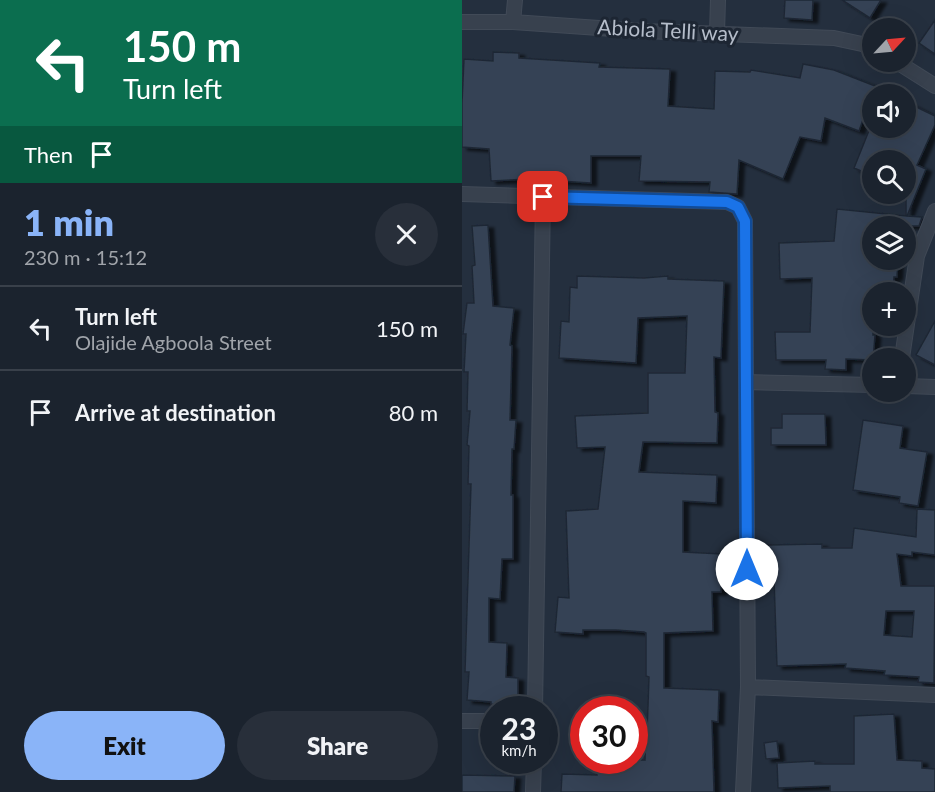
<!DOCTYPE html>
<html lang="en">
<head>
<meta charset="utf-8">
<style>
  :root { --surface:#1b232e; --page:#282f3a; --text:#f1f3f6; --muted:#a0a4aa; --line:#39404a; --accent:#8ab4f8 }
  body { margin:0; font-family:Lato,sans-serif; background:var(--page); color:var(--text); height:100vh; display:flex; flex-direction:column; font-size:22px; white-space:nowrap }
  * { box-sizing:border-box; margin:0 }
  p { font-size:20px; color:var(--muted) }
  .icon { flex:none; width:33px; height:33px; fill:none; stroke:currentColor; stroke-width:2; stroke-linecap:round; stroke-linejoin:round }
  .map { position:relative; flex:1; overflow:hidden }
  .side { display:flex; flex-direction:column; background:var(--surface); width:462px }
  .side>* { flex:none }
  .hud { background:#0b6e4f; color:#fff; overflow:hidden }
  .needle { width:39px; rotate:64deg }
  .fabs { position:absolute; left:400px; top:18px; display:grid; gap:12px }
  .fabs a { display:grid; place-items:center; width:54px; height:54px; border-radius:50%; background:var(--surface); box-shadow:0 6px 24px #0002,0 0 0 2px var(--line); font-size:30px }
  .speed { position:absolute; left:18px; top:696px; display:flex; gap:12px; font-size:30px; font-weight:700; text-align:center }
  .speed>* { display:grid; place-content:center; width:78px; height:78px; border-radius:50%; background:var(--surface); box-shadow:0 6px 24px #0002,0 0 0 2px var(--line); line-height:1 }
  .speed small { font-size:15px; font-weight:400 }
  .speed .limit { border:9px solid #d22; background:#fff; color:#111 }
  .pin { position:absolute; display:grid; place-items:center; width:51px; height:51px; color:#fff; margin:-26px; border-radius:12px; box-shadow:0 3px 9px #0006 }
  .me { position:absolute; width:66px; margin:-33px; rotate:0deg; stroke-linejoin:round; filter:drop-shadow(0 0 4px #0008) }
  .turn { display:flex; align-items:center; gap:21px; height:126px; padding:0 24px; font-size:27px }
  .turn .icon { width:78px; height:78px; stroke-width:2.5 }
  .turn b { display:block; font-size:42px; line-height:51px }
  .then { display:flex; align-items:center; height:57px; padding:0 24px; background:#0003; gap:12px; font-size:22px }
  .round { display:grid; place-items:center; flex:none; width:63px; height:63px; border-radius:32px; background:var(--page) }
  .headline { display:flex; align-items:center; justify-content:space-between; height:102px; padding:0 24px }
  h1 { font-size:36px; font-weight:800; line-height:45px; color:var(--accent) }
  .button { display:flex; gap:12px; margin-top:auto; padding:12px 24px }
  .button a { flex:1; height:69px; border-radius:36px; background:var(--accent); color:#111; font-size:24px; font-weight:800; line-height:69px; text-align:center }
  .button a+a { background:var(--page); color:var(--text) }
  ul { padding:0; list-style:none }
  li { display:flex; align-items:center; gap:18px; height:84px; padding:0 24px; border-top:2px solid var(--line) }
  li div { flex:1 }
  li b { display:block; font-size:22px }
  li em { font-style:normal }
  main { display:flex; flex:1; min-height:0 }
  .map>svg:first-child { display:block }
  .building { fill:#364354; stroke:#1f2835; stroke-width:1.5; fill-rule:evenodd; filter:url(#shadow) }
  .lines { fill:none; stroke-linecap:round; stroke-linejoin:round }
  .minor-casing { stroke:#414a57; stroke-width:16 }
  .minor { stroke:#38414e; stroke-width:14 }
  .route-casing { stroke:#114b97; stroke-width:15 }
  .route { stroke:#1a73e8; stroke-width:10 }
  .labels { text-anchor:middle; stroke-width:6; stroke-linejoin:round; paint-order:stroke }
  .street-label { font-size:21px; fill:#b4bcc9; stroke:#1d2633 }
</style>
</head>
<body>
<main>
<section class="side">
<div class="hud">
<div class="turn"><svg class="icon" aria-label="left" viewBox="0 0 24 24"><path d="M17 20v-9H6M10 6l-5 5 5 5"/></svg><div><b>150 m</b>Turn left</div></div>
<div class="then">Then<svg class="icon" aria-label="arrive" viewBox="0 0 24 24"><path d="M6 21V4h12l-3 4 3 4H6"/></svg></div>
</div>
<div class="headline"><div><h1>1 min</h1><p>230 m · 15:12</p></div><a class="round"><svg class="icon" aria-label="close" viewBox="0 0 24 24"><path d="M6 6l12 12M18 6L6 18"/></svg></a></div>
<ul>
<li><svg class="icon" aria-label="left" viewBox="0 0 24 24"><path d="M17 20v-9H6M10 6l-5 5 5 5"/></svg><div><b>Turn left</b><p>Olajide Agboola Street</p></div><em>150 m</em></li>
<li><svg class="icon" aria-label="arrive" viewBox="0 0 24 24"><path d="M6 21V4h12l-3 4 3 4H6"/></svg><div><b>Arrive at destination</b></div><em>80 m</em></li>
</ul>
<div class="button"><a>Exit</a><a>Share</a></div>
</section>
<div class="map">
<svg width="473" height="792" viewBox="0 0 473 792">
  <defs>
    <filter id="shadow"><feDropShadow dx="5.5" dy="3" stdDeviation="1.5" flood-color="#0009"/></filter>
  </defs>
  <rect width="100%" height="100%" fill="#242f3e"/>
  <!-- building -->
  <path class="building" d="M 323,0 L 351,0 L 350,20 L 322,18 Z
    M 380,0 L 419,0 L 408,18 Z
    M 473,20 L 473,54 L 457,43 Z
    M 31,52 L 57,53 L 57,58 L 138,63 L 137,67 L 208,69 L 206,106 L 252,109 L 253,71 L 288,72 L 289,70 L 338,78 L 341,64 L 372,70 L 431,93 L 431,94 L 410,94 L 397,131 L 363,118 L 359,141 L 338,137 L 321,179 L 277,160 L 275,194 L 247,192 L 248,182 L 177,181 L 179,156 L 129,156 L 129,183 L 66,179 L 29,181 L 27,149 L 0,147 L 0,103 L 2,59 L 31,61 Z
    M 444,102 L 473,116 L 473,125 L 455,165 L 464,169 L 445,216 L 460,217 L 457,226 L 411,226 L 411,260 L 436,260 L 435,277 L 432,277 L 431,292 L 411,292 L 411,335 L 413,335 L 411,360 L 384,359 L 384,370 L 363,369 L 364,360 L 314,360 L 313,332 L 348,332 L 350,278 L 318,279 L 317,243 L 372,241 L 375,209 L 444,216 L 444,160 L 411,160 L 411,176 L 392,168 L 408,128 L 444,128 Z
    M 26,225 L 31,306 L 52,308 L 48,345 L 50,346 L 48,420 L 54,420 L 52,449 L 50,449 L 49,495 L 51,495 L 51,559 L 40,559 L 38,599 L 27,598 L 27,642 L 45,643 L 44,677 L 56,678 L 56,705 L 29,704 L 29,702 L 5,700 L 7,672 L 3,672 L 9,484 L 6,484 L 7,446 L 5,445 L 8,411 L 5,411 L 6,372 L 2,372 L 4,334 L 1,334 L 5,303 L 12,303 L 10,266 L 13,265 L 10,226 Z
    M 115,276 L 182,278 L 206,276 L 206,279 L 262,281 L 259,358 L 252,357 L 253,412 L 256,413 L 255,443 L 181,442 L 177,472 L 255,475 L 254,503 L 221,501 L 221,552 L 260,554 L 259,592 L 250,592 L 251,631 L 202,633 L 202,688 L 257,690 L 256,722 L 250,721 L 252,792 L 99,792 L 100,774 L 135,775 L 135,760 L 183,760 L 184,733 L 185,733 L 187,677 L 184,676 L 184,633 L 182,632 L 154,630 L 121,630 L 121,634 L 93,632 L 96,597 L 107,598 L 104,511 L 136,509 L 143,447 L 115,448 L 113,416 L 186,413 L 186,373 L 223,373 L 225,316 L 176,318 L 174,363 L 97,358 L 99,321 L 107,322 L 108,287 L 115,288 Z
    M 473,321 L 473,365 L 454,355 Z
    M 320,414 L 363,414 L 364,445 L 309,445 L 309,428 L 320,428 Z
    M 401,420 L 441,426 L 438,448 L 465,452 L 456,506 L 437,503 L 438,497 L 391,490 Z
    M 455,509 L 473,510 L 473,555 L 450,552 L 450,556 L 435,554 L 439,586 L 473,586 L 472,683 L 456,682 L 457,677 L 422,675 L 423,671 L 383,668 L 384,664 L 315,666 L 312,579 L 307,579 L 306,545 L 360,544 L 360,548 L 390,548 L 392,528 L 454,537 ZM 424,611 L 452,611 L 450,637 L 422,635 Z
    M 432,714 L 435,760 L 460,761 L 460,768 L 473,769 L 473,792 L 368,792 L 368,786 L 316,788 L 315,763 L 353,761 L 353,764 L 392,764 L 392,716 Z
    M 315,741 L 317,758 L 304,759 L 302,743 Z
    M 0,775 L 53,776 L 52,792 L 0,792 Z"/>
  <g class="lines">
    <defs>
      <path id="minor" d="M 0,22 L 51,22 L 180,31 L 372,38 L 400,44 L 411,48
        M 51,22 L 53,0
        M 255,33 L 256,0
        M 435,62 L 473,86
        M 0,194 L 265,202 L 276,207 L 283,221 L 286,687 L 281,792
        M 440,358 L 455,256 L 473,211
        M 284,382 L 411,385
        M 444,386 L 473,387
        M 286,687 L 473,695
        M 73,710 L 81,197
        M 0,721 L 32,721
        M 71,792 L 72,760"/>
    </defs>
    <!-- minor casing -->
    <use href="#minor" class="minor-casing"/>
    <!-- minor -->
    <use href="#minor" class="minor"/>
  </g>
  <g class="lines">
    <defs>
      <path id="route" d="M 81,197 L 265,202 L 276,207 L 283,221 L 285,569"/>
    </defs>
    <!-- route casing -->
    <use href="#route" class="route-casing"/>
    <!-- route -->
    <use href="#route" class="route"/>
  </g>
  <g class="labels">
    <!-- street labels -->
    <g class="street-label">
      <text transform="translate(206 31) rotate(3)" y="7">Abiola Telli way</text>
    </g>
  </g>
</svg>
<div class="fabs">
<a><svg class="needle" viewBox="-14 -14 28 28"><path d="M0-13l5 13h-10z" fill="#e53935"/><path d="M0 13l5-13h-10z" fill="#a0a4aa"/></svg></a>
<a><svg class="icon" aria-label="sound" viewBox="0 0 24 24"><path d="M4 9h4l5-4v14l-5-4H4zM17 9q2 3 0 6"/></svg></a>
<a><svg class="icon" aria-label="search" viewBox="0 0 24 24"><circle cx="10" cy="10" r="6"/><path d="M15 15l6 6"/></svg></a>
<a><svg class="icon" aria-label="layers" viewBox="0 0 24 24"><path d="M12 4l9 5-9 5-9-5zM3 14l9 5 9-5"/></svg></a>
<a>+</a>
<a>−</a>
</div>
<div class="speed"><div>23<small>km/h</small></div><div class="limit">30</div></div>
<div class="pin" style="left:81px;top:197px;background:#d93025"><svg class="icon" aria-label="arrive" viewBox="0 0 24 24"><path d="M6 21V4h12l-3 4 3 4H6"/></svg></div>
<svg class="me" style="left:285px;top:569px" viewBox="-20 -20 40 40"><circle r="19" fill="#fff"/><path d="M0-13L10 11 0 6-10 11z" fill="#1a73e8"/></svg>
</div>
</main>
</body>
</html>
